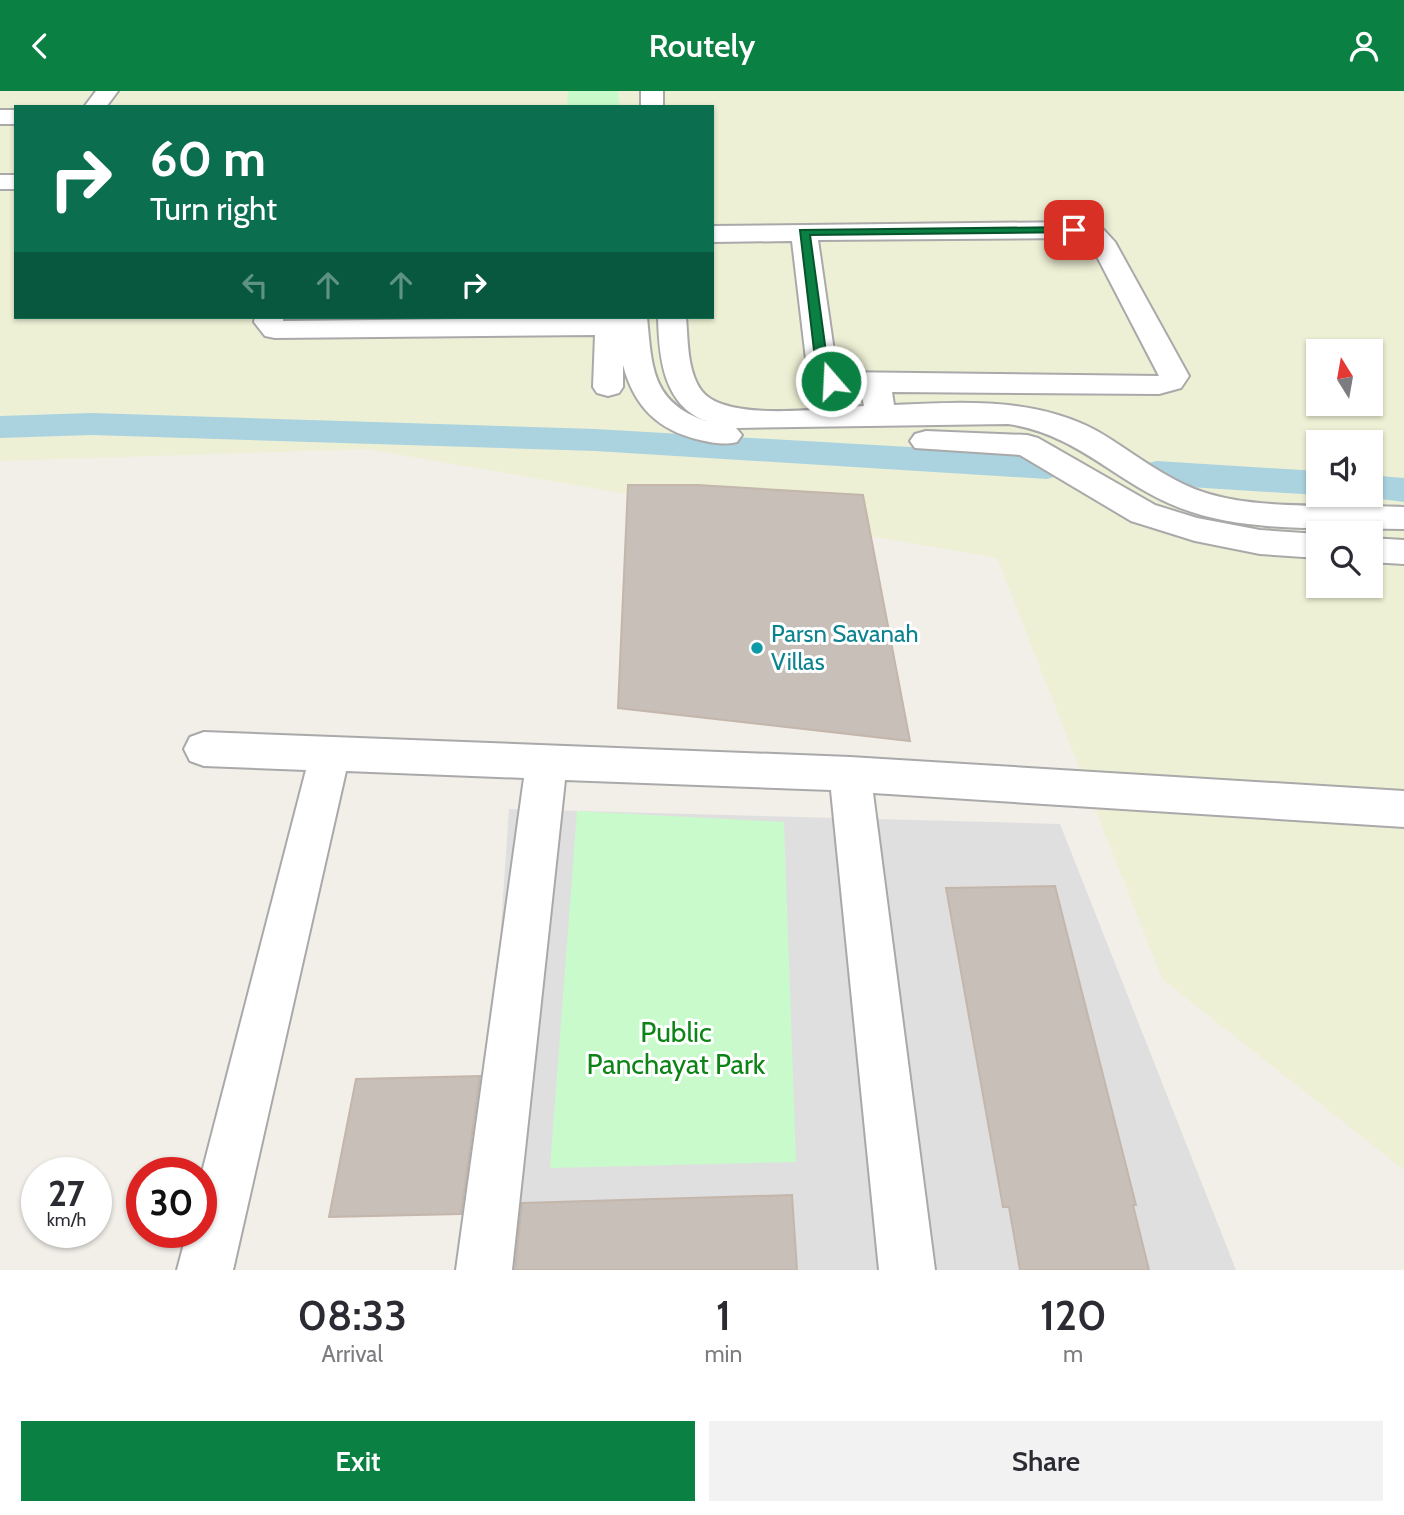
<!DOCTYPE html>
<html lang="en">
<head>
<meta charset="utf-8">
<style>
  :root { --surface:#fff; --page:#f2f2f3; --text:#2b2b33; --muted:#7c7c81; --accent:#0b8043 }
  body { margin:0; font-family:Cabin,sans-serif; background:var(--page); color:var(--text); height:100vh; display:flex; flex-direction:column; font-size:26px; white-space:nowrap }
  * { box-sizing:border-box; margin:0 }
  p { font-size:23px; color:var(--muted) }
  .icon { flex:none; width:38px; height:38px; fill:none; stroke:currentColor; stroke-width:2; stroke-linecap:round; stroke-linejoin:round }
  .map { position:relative; height:1179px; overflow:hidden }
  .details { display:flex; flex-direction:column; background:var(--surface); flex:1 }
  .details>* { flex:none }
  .banner { position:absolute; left:14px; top:14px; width:700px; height:214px; border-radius:0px; box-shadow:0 2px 5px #0004; background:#0b6e4f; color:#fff; overflow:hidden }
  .needle { width:46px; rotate:349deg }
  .controls { position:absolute; left:1306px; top:248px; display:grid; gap:14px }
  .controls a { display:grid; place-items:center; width:77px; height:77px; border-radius:0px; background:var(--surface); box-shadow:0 2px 5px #0004; font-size:35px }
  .speed { position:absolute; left:21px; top:1066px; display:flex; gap:14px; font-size:35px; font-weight:700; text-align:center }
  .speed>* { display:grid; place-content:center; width:91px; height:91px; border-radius:50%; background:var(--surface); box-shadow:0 2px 5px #0004; line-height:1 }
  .speed small { font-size:18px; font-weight:400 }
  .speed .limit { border:10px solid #d22; background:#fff; color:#111 }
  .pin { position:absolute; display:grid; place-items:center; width:60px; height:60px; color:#fff; margin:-30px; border-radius:14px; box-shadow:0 4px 10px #0006 }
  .me { position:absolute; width:77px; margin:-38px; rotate:341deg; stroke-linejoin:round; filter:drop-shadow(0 0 5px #0008) }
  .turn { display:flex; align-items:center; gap:24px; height:147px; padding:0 21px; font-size:32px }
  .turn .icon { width:91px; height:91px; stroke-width:2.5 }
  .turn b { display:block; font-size:49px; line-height:60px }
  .lanes { display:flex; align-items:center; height:66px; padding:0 21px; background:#0003; justify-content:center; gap:35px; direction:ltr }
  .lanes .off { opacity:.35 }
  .eta { display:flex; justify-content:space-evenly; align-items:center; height:119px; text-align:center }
  .eta b { font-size:42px; font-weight:600; line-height:49px }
  .primary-button { display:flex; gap:14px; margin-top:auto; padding:14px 21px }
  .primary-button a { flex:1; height:80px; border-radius:0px; background:var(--accent); color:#fff; font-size:28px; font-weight:600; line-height:80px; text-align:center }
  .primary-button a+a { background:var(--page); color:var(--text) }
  header { display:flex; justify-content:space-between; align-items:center; height:91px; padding:0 21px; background:var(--accent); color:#fff; font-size:32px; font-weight:600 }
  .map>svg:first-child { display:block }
  .residential { fill:#e0dfdf }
  .farmland { fill:#eef0d5; fill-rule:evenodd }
  .park { fill:#c8facc }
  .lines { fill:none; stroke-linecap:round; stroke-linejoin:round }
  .canal { fill:#aad3df; fill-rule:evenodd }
  .building { fill:#c7bfb8; stroke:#c4b6ab; stroke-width:2 }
  .street-casing { stroke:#a9a9a9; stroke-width:4 }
  .street { fill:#fff; fill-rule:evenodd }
  .route { fill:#0b8043; stroke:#07532c; stroke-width:2 }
  .culture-dot { fill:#0f9aa8; stroke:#fff; stroke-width:2.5 }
  .labels { text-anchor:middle; stroke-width:6; stroke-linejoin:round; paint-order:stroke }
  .culture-label { font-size:24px; fill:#0d838f; stroke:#fff; text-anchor:start }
  .near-park-label { font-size:28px; fill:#0c8416; stroke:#fff }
</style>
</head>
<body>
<header><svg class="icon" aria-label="back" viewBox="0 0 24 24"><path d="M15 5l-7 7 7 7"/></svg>Routely<svg class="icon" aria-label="person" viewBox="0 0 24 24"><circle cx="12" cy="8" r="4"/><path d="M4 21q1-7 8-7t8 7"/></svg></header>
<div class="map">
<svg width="1404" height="1179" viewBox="0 0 1404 1179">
  <rect width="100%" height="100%" fill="#f2efe9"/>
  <!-- residential -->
  <path class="residential" d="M 509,718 L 1060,733 L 1236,1179 L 470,1179 L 483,1102 Z"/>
  <!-- farmland -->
  <path class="farmland" d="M 0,0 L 1404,0 L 1404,1079 L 1162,888 L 997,467 L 367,358 L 0,370 ZM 16,16 L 712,16 L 712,226 L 16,226 ZM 1318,261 L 1370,261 L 1370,313 L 1318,313 ZM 1318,352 L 1370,352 L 1370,404 L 1318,404 ZM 1318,443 L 1370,443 L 1370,495 L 1318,495 Z"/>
  <!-- park -->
  <path class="park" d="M 568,0 L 618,0 L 620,16 L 567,16 Z
    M 577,720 L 784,731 L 796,1071 L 550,1077 Z"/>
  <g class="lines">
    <!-- canal -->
    <path class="canal" d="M 92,322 L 595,338 L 1047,364 L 1060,368 L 1065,376 L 1060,384 L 1047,388 L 595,360 L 92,344 L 0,347 L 0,325 Z
      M 1157,370 L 1318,380 L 1318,404 L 1157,394 L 1144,391 L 1139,382 L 1144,373 Z
      M 1370,384 L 1404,387 L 1404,411 L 1357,405 L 1370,404 Z"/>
  </g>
  <!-- building -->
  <path class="building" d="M 628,394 L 698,394 L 863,404 L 910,650 L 618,617 Z
    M 1055,795 L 1136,1114 L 1133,1114 L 1149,1179 L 1020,1179 L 1009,1116 L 1003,1116 L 946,797 Z
    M 480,985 L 461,1123 L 329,1126 L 356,988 Z
    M 792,1104 L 797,1179 L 515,1179 L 522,1112 Z"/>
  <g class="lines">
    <defs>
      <path id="street" d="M 96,0 L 118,0 L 106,16 L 84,16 Z
        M 641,0 L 663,0 L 663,16 L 641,16 Z
        M 0,19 L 16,19 L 16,33 L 0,33 Z
        M 0,84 L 16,84 L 16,98 L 0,98 Z
        M 1074,131 L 1102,137 L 1115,151 L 1189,285 L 1181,297 L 1159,303 L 892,301 L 894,314 C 962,311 1035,306 1097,340 C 1132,360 1164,388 1203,401 C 1258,420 1345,413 1404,416 L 1404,438 C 1331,436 1249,443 1180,417 C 1117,393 1078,343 1008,333 L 736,337 L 742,344 L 737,351 C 724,354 713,352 700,349 C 657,339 634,315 623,274 L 623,296 L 619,302 L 608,305 L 597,302 L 593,296 L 595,244 L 275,247 L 265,245 L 254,231 L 255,226 L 283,226 L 283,230 L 647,226 C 652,276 651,311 706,330 C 663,314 659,266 658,226 L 686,226 C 688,249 687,279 701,299 C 724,332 827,317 864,315 L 861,300 L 820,296 L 808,285 L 792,150 L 712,151 L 712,135 ZM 1074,147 L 1085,148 L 1091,154 L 1159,285 L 837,281 L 818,149 Z
        M 926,340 L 1027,344 L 1038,347 L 1155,414 L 1197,427 L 1260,439 L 1318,443 L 1318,467 L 1260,463 L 1195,450 L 1131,430 L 1020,364 L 915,357 L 910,350 L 915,343 Z
        M 1370,447 L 1404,449 L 1404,473 L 1370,471 Z
        M 204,641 L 850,666 L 1404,700 L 1404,736 L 873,702 L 935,1179 L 879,1179 L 831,699 L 565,689 L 512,1179 L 456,1179 L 524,687 L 346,680 L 233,1179 L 177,1179 L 187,1141 L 201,1141 L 201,1085 L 306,679 L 204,675 L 190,670 L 184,658 L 190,646 Z"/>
    </defs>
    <!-- street casing -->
    <use href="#street" class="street-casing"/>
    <!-- street -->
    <use href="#street" class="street"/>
  </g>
  <!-- route -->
  <path class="route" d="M 1074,136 L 1078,137 L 1078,141 L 810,144 L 829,283 L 837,290 L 826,293 L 817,285 L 800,139 Z"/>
  <!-- markers -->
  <circle class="culture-dot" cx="757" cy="557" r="7"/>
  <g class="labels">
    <!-- culture labels -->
    <g class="culture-label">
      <text x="771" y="551">Parsn Savanah<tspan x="771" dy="28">Villas</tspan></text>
    </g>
    <!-- near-park labels -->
    <g class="near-park-label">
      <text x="676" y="951">Public<tspan x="676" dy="32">Panchayat Park</tspan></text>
    </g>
  </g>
</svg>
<div class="controls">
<a><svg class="needle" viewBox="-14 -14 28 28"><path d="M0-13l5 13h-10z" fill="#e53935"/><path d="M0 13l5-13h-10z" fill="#7c7c81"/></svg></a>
<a><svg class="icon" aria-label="sound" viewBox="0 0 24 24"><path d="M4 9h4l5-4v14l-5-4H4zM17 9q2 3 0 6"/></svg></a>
<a><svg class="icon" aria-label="search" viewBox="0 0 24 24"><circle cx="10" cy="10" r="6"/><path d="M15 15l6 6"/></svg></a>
</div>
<div class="speed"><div>27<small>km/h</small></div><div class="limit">30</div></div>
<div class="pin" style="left:1074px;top:139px;background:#d93025"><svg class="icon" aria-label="arrive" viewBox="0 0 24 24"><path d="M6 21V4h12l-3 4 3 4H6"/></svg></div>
<svg class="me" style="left:831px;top:290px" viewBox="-20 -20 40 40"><circle r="17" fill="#0b8043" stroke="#fff" stroke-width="3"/><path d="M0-11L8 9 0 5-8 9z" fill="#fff"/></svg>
<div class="banner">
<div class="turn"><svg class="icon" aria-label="right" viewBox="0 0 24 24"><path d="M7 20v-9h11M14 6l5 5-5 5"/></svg><div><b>60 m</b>Turn right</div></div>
<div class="lanes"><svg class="icon off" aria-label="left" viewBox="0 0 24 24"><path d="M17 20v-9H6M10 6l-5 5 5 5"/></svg><svg class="icon off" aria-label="ahead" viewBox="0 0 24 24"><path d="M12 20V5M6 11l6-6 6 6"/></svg><svg class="icon off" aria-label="ahead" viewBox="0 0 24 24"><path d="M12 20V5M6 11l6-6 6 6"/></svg><svg class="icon" aria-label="right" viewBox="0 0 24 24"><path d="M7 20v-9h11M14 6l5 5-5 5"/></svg></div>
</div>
</div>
<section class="details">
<div class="eta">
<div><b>08:33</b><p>Arrival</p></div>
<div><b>1</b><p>min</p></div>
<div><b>120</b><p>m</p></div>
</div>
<div class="primary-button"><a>Exit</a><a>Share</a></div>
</section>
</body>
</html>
